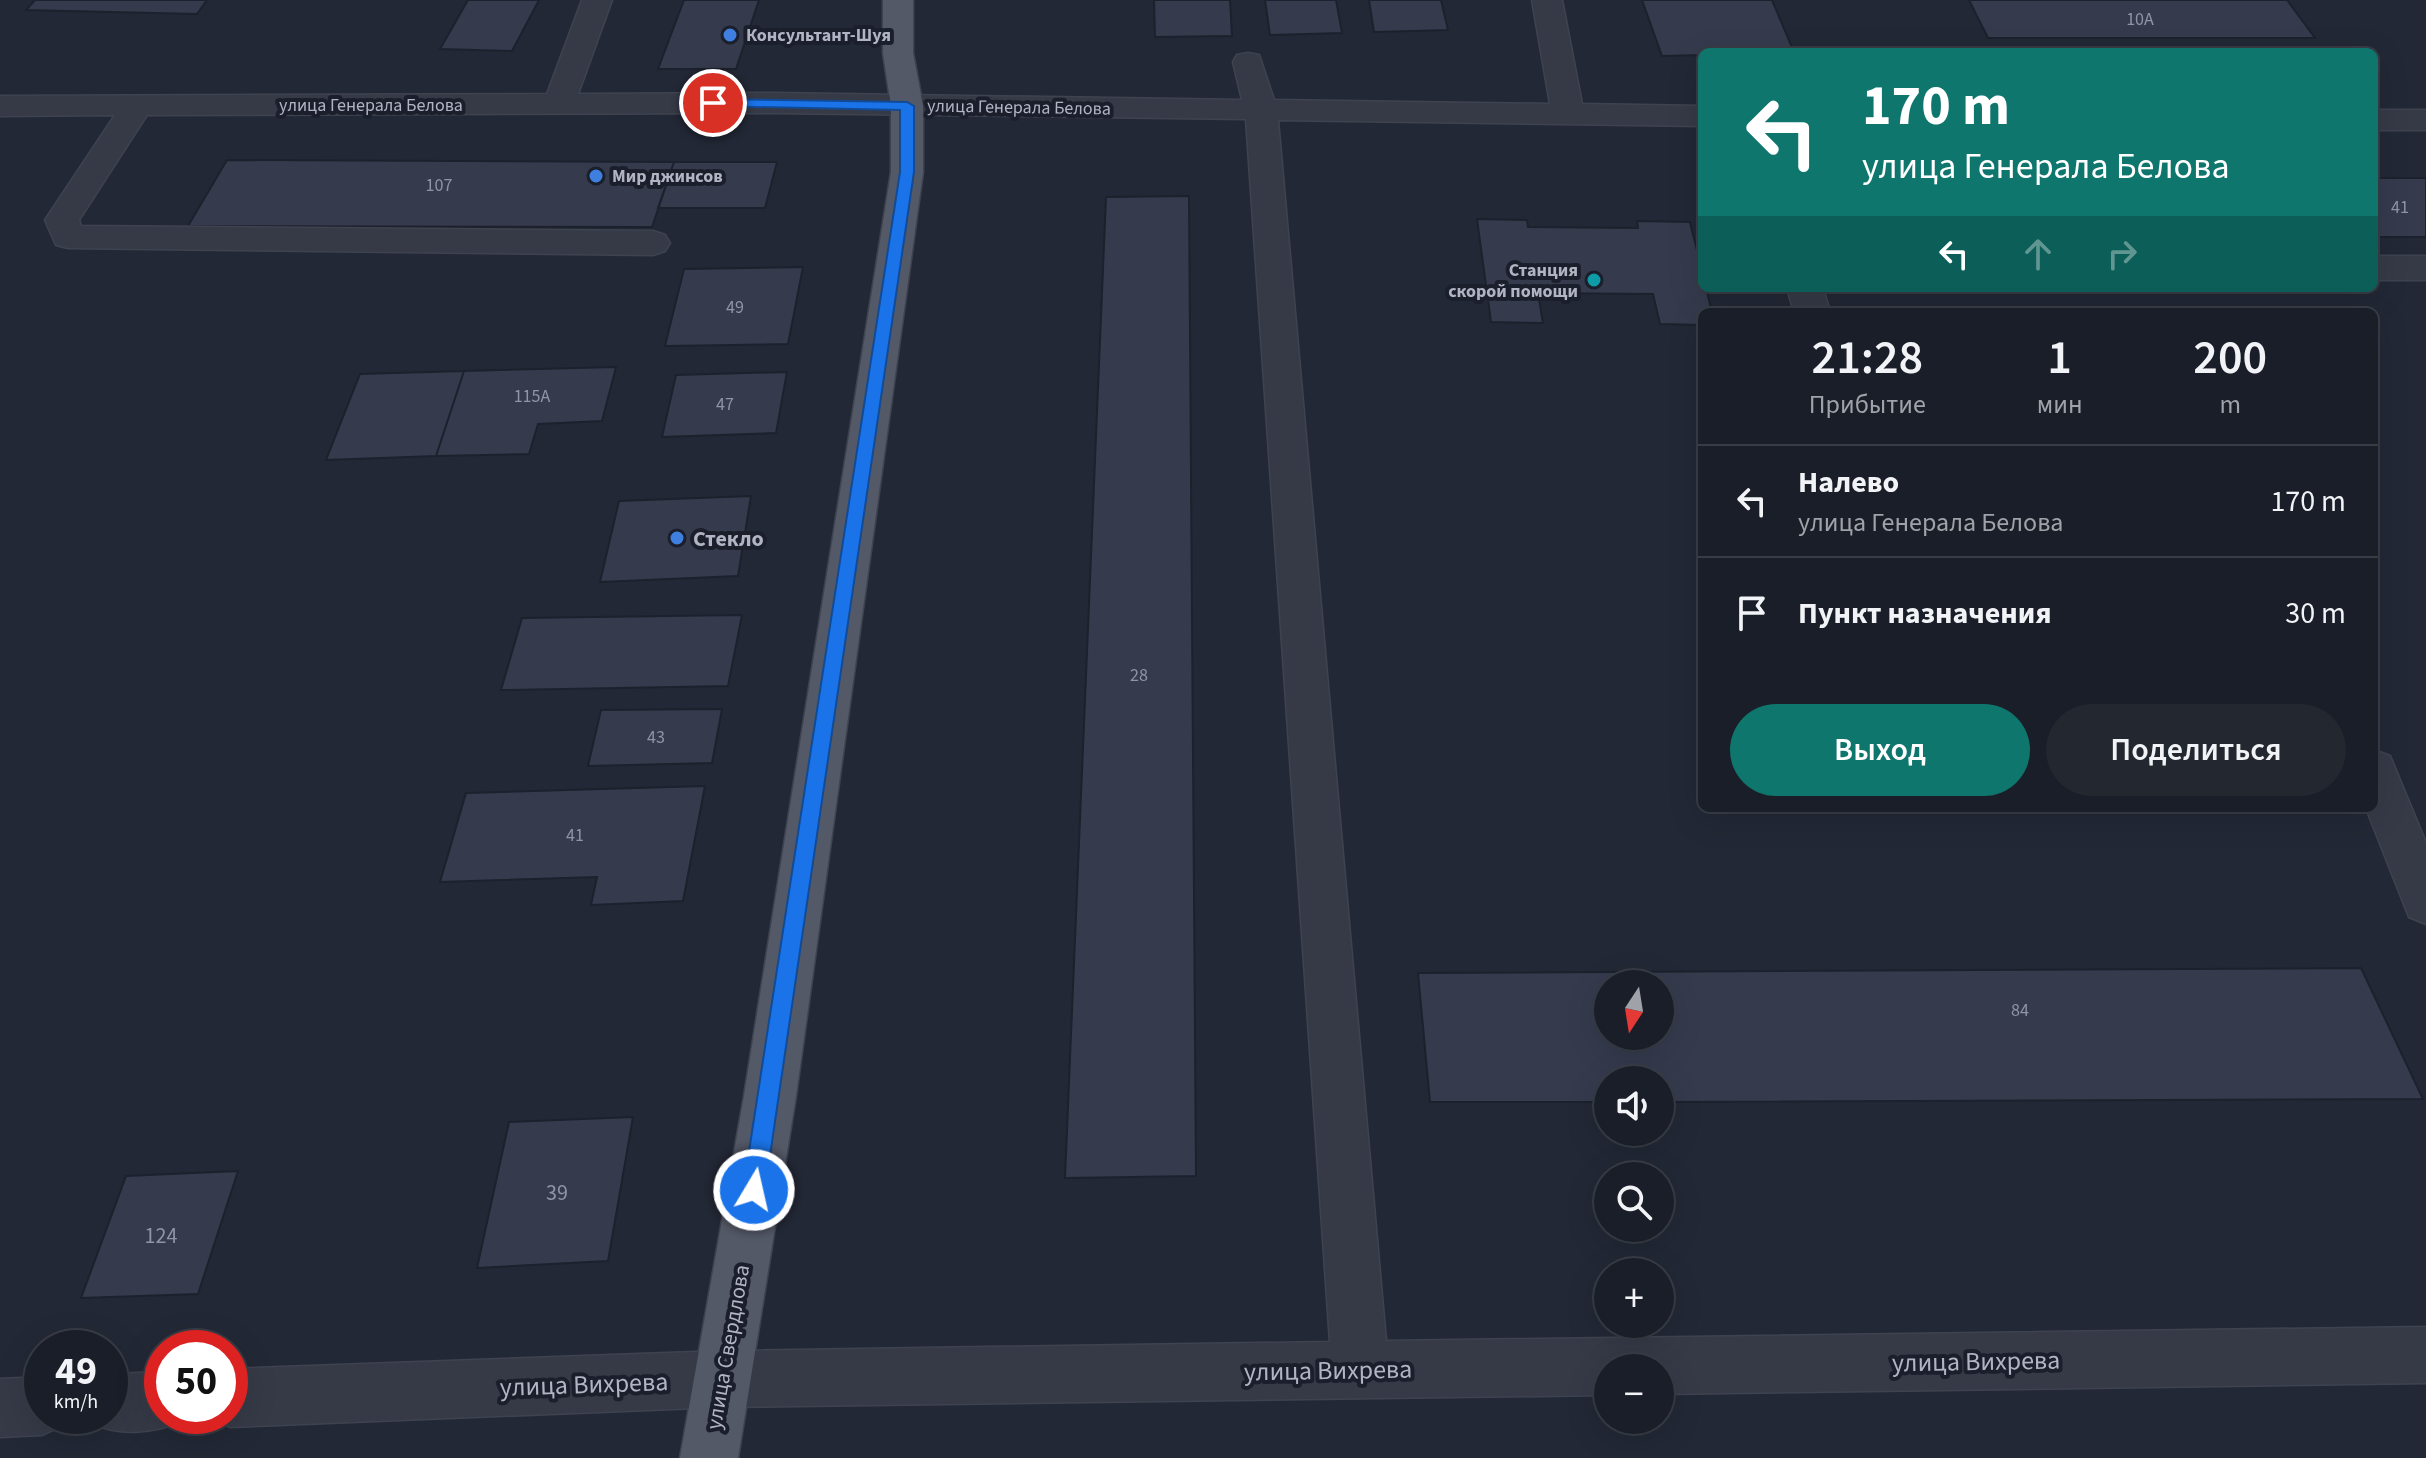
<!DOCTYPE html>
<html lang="ru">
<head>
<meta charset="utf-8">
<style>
  :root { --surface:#1a1e28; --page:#232730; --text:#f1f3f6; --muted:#9fa2a8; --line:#383c45; --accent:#0f766e }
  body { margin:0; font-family:"Source Sans 3",sans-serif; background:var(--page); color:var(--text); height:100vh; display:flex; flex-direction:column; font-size:30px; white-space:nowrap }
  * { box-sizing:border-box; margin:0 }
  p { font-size:26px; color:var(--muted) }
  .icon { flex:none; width:44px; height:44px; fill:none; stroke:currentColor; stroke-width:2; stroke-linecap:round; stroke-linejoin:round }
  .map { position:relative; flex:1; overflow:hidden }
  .side { position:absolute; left:1698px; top:308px; width:680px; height:504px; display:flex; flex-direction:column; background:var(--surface); border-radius:12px; box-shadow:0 8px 32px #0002,0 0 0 2px var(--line) }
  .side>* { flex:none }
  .hud { position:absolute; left:1698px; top:48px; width:680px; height:244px; border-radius:12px; box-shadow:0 8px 32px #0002,0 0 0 2px var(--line); background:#0f766e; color:#fff; overflow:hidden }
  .needle { width:52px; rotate:192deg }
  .controls { position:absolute; left:1594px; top:970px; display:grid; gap:16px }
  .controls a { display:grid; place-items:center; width:80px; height:80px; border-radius:50%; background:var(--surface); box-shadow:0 8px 32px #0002,0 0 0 2px var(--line); font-size:40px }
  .speed { position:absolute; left:24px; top:1330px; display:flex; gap:16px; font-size:40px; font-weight:700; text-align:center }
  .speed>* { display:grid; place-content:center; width:104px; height:104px; border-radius:50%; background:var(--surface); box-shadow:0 8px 32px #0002,0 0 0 2px var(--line); line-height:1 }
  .speed small { font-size:20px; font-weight:400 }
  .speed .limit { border:12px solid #d22; background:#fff; color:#111 }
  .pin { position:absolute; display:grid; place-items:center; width:68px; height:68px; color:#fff; margin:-34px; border:4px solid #fff; border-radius:50%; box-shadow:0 2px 8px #0007 }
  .me { position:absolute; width:88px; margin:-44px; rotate:9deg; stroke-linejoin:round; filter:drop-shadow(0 0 6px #0008) }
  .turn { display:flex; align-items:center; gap:28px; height:168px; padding:0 32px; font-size:36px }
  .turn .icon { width:104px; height:104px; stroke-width:2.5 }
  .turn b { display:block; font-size:56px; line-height:68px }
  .lanes { display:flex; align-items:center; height:76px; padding:0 32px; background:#0003; justify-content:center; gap:40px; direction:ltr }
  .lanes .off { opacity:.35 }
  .eta { display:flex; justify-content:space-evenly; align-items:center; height:136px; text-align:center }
  .eta b { font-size:48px; font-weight:600; line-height:56px }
  .primary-button { display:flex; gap:16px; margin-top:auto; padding:16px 32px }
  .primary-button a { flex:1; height:92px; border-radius:48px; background:var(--accent); color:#fff; font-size:32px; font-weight:600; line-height:92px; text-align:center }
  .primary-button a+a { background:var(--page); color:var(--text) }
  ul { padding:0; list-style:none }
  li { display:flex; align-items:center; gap:24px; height:112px; padding:0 32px; border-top:2px solid var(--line) }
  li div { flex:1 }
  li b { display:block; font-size:30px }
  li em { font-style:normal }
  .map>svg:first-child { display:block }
  .building { fill:#353b4d; stroke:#1d212d; stroke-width:2; fill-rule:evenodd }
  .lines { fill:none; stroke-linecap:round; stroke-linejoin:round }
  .minor-casing { stroke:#3f4350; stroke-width:3 }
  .major-casing { stroke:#3f4350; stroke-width:3 }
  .minor { fill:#363a47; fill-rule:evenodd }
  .major { fill:#545967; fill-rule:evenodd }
  .route { fill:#1a73e8; stroke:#114b97; stroke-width:2 }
  .shop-dot { fill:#3f7fe0; stroke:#1b1f2b; stroke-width:3 }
  .culture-dot { fill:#0f9aa8; stroke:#1b1f2b; stroke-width:3 }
  .labels { text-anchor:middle; stroke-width:8; stroke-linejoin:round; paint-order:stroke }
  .number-label { font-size:18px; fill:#9094a4 }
  .far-poi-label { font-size:18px; font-weight:bold; fill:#b1b4c3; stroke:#1b1f2b; text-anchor:start }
  .far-street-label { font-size:18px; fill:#b1b4c3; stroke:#1b1f2b }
  .poi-label { font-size:22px; font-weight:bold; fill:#b1b4c3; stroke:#1b1f2b; text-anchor:start }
  .near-number-label { font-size:22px; fill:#9094a4 }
  .street-label { font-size:22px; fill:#b1b4c3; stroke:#1b1f2b }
  .near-street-label { font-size:26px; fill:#b1b4c3; stroke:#1b1f2b }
</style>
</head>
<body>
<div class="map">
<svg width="2426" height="1458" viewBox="0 0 2426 1458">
  <rect width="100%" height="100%" fill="#232836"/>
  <!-- building -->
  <path class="building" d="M 35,0 L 207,0 L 197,14 L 26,10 Z
    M 468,0 L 539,0 L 512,51 L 440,49 Z
    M 684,0 L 759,0 L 736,69 L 658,69 Z
    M 1154,0 L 1230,0 L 1232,36 L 1155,37 Z
    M 1265,0 L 1336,0 L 1342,33 L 1270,35 Z
    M 1369,0 L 1441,0 L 1448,30 L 1374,32 Z
    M 1642,0 L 1772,0 L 1794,52 L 1702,52 L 1702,55 L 1662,56 Z
    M 1969,0 L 2287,0 L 2315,38 L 1988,38 Z
    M 227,160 L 674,162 L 652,227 L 188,226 Z
    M 674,162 L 777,162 L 765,208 L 658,208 Z
    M 2374,178 L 2426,178 L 2426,237 L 2374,237 Z
    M 1189,196 L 1196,1176 L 1065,1178 L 1106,197 Z
    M 1477,219 L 1527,220 L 1528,227 L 1638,228 L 1637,221 L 1690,222 L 1702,271 L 1702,288 L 1706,288 L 1712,312 L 1702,312 L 1702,325 L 1660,324 L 1653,294 L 1538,293 L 1543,323 L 1491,322 Z
    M 803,267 L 788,344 L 665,346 L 684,269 Z
    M 616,367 L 602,421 L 538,424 L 529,454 L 436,456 L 464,371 Z
    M 464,371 L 436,456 L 326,460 L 360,374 Z
    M 787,372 L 776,433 L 662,437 L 676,375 Z
    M 751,496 L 738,576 L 600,582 L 619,501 Z
    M 742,615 L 728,686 L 501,690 L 522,618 Z
    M 722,709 L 712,763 L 588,766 L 601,710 Z
    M 705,786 L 683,901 L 591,905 L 597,877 L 440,882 L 466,793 Z
    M 2361,968 L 2423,1099 L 1660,1102 L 1660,1080 L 1608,1080 L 1608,1102 L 1430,1102 L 1418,973 ZM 1608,984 L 1660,984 L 1660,1036 L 1608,1036 Z
    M 633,1117 L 608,1261 L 477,1268 L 509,1122 Z
    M 238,1171 L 198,1294 L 81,1298 L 126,1176 Z"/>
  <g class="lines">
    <defs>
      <path id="minor" d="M 582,0 L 612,0 L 578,94 L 775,93 L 1242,100 L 1233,62 L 1237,55 L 1248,53 L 1259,55 L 1274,100 L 1550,104 L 1532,0 L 1562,0 L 1582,104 L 1702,106 L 1702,126 L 1278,120 L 1386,1341 L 2426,1327 L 2426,1383 L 1660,1394 L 1660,1368 L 1608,1368 L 1608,1395 L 722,1407 L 230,1427 L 210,1418 L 209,1416 L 230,1416 L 230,1369 L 722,1351 L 1330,1342 L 1246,119 L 775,113 L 147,115 L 79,220 L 81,226 L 653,231 L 665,235 L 670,243 L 665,251 L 653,255 L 68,248 L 56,245 L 45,220 L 115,115 L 0,116 L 0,96 L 547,94 Z
        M 2374,110 L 2426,110 L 2426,130 L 2374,130 Z
        M 2374,256 L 2426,256 L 2426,280 L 2374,280 Z
        M 1787,288 L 1823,288 L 1830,312 L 1794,312 Z
        M 2374,750 L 2390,756 L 2426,843 L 2426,924 L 2409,917 L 2366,808 L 2374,808 Z
        M 162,1372 L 162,1416 L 184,1416 L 182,1421 C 153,1434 119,1436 90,1423 L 87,1416 L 110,1416 L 110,1374 Z
        M 42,1377 L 42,1416 L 67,1416 L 62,1426 L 42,1435 L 0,1437 L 0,1379 Z"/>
      <path id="major" d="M 883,0 L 913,0 L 913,53 L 923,106 L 923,172 L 796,1096 L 738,1458 L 680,1458 L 744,1096 L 891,172 L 891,106 L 883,53 Z"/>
    </defs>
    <!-- minor casing -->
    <use href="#minor" class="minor-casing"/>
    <!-- major casing -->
    <use href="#major" class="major-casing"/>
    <!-- minor -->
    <use href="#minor" class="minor"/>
    <!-- major -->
    <use href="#major" class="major"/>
  </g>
  <!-- route -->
  <path class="route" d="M 713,99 L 907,102 L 914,106 L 914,172 L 765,1190 L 762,1198 L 754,1201 L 746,1198 L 743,1190 L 900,172 L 900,110 L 709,106 L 709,100 Z"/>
  <!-- markers -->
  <g class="shop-dot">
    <circle cx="730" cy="35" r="8"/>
    <circle cx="596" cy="176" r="8"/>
    <circle cx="677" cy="538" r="8"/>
  </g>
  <circle class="culture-dot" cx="1594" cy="280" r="8"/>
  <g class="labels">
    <!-- number labels -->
    <g class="number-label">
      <text x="2140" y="25">10А</text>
      <text x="439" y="191">107</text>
      <text x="2400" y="213">41</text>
      <text x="735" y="313">49</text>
      <text x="532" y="402">115А</text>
      <text x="725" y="410">47</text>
      <text x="1139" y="681">28</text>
      <text x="656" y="743">43</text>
      <text x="575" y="841">41</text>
      <text x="2020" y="1016">84</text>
    </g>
    <!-- far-poi labels -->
    <g class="far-poi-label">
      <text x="746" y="41">Консультант-Шуя</text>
      <text x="612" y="182">Мир джинсов</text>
      <text x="1578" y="276" text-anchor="end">Станция<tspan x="1578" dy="21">скорой помощи</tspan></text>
    </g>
    <!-- far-street labels -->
    <g class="far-street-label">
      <text x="371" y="111">улица Генерала Белова</text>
      <text transform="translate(1019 107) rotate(1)" y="6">улица Генерала Белова</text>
    </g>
    <!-- poi labels -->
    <g class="poi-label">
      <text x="693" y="546">Стекло</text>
    </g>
    <!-- near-number labels -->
    <g class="near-number-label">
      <text x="557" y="1200">39</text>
      <text x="161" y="1243">124</text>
    </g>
    <!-- street labels -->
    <g class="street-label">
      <text transform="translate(727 1347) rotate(-80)" y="8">улица Свердлова</text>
    </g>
    <!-- near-street labels -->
    <g class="near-street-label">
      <text transform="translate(1976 1361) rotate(-1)" y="9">улица Вихрева</text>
      <text transform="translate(1328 1370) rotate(-1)" y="9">улица Вихрева</text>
      <text transform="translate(584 1384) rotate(-2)" y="9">улица Вихрева</text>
    </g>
  </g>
</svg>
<div class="controls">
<a><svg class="needle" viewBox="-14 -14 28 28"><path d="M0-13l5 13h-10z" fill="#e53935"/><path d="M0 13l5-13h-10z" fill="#9fa2a8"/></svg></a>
<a><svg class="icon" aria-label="sound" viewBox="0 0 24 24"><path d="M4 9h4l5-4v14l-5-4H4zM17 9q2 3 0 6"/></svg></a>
<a><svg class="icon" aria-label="search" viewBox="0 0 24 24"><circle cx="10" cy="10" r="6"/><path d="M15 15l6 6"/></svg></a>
<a>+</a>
<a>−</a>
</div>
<div class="speed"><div>49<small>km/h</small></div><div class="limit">50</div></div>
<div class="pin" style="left:713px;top:103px;background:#d93025"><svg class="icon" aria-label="arrive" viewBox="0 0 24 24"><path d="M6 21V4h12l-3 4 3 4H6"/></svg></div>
<svg class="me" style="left:754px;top:1190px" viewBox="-20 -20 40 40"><circle r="17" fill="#1a73e8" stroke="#fff" stroke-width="3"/><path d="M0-11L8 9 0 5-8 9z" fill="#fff"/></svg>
<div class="hud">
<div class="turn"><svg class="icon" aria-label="left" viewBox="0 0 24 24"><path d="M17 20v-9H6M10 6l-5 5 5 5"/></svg><div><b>170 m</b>улица Генерала Белова</div></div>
<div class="lanes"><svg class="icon" aria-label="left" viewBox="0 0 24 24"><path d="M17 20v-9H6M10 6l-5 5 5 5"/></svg><svg class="icon off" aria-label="ahead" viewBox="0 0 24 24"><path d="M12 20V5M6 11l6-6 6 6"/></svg><svg class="icon off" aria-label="right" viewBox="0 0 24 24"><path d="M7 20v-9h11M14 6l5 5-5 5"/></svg></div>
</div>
<section class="side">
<div class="eta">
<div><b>21:28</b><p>Прибытие</p></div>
<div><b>1</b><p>мин</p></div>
<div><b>200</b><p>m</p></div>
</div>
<ul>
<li><svg class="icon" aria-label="left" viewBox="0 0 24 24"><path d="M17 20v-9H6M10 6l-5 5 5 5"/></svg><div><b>Налево</b><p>улица Генерала Белова</p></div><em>170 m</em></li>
<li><svg class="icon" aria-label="arrive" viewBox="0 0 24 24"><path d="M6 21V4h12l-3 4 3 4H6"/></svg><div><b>Пункт назначения</b></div><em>30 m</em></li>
</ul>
<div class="primary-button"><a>Выход</a><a>Поделиться</a></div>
</section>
</div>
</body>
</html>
